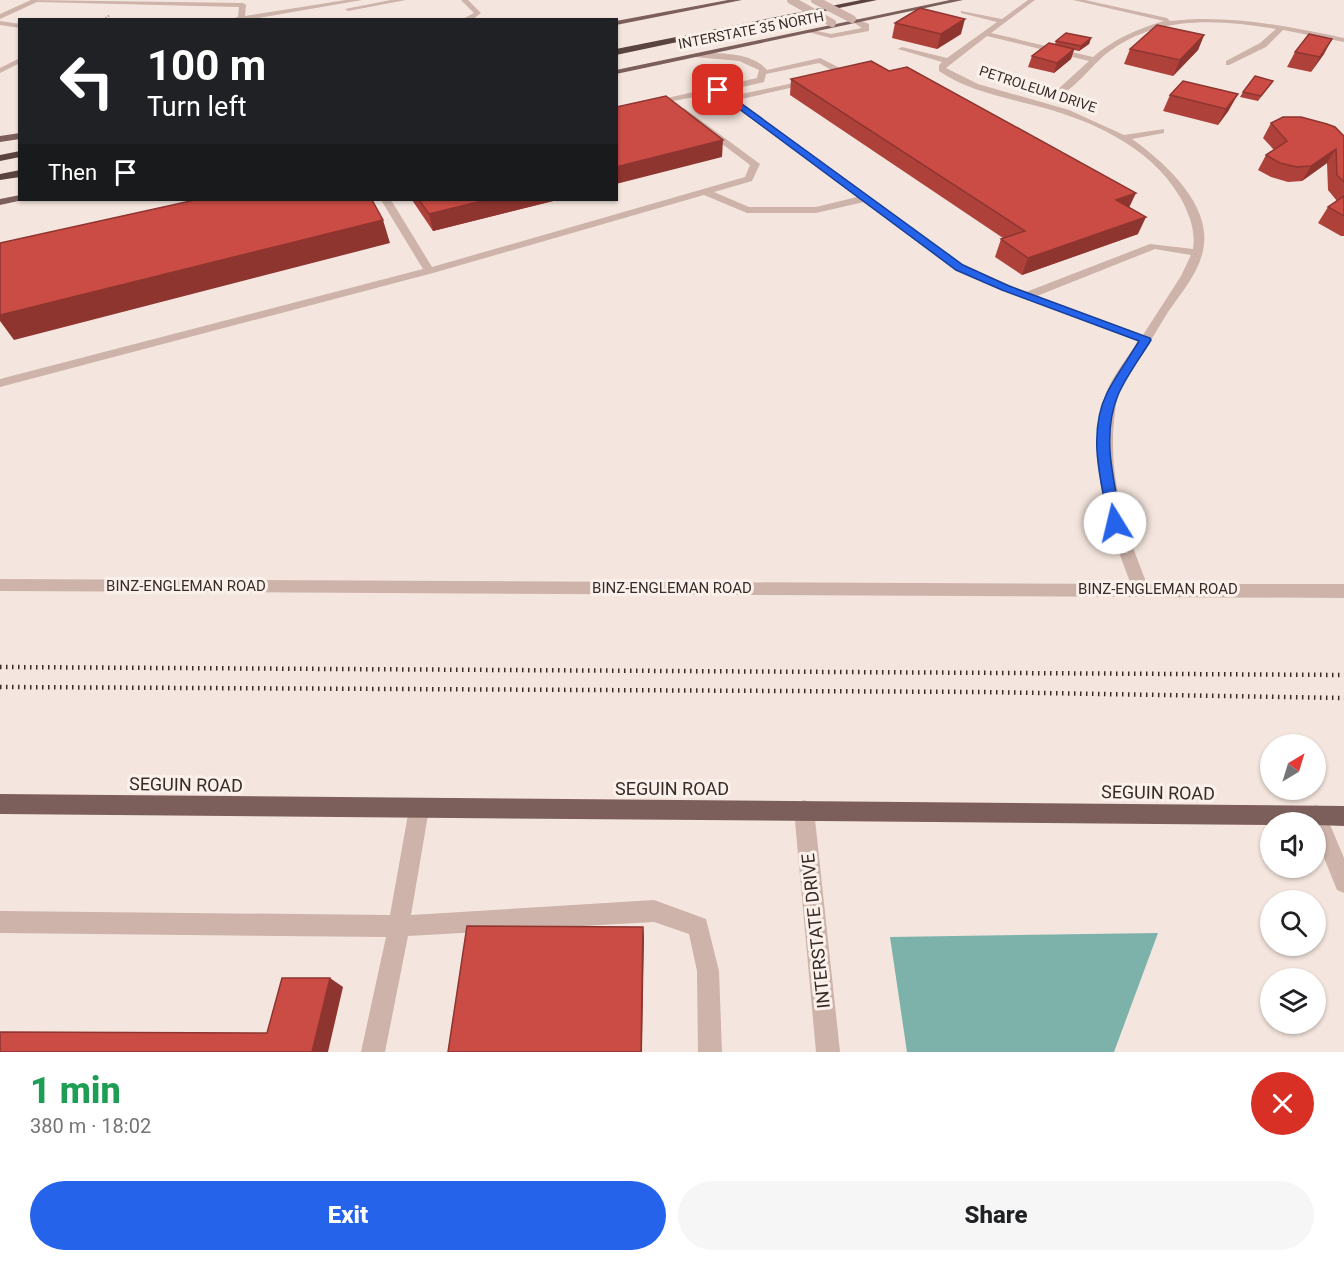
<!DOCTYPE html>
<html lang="en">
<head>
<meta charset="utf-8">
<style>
  :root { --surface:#fff; --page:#f6f6f6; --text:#202124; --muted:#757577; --accent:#2563eb }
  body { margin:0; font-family:Roboto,sans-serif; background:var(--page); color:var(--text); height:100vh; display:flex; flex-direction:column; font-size:22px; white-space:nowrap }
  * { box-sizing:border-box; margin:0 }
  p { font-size:20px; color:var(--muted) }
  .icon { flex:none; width:33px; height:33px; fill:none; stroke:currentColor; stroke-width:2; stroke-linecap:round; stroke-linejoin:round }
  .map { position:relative; height:1052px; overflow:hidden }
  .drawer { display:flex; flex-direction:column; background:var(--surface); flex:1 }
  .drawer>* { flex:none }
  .guide { position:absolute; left:18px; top:18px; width:600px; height:183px; border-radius:0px; box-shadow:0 2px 4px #0004; background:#202124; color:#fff; overflow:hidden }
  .needle { width:39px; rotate:38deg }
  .buttons { position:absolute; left:1260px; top:734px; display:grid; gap:12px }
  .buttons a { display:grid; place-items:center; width:66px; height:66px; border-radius:50%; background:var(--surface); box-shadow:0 2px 4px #0004; font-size:30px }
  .pin { position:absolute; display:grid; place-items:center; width:51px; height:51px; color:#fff; margin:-26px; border-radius:12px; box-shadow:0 3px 9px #0006 }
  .me { position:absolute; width:66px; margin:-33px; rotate:351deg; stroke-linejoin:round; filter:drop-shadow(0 0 4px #0008) }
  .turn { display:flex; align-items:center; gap:21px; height:126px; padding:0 30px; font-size:27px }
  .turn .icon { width:78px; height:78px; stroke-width:2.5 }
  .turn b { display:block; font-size:42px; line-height:51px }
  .then { display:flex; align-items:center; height:57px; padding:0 30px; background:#0003; gap:12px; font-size:22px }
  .round { display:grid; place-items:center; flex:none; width:63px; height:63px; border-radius:32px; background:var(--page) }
  .headline { display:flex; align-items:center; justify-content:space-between; height:102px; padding:0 30px }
  h1 { font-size:36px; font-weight:800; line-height:45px; color:#1e9e55 }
  .primary-button { display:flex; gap:12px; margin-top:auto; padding:12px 30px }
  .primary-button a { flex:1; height:69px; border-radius:36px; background:var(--accent); color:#fff; font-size:24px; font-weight:800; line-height:69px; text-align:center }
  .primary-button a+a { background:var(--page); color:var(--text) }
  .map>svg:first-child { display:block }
  .water { fill:#7cb2aa }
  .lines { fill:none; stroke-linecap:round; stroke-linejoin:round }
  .path { stroke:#b99c93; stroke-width:2; stroke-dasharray:1.5 1.5; stroke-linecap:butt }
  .minor { fill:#cdb3a9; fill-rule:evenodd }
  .major { fill:#7c5f5a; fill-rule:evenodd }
  .highway { fill:#5b4340; fill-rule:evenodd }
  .rail { stroke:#3a2b29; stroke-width:4.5; stroke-dasharray:1.5 4.5; stroke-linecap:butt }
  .minor-bridge { stroke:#cdb3a9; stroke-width:8 }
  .wall { fill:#af413b }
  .shaded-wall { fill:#8e3530 }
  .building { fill:#cb4c45; stroke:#8e3530; stroke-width:1.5 }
  .route { fill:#2563eb; stroke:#184099; stroke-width:1.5 }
  .labels { text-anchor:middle; stroke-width:6; stroke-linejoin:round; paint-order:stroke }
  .far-street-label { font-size:14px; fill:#3a2b29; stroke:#fbf1eb }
  .street-label { font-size:15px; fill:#3a2b29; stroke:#fbf1eb }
  .near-street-label { font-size:18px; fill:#3a2b29; stroke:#fbf1eb }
</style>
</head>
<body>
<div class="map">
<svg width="1344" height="1052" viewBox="0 0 1344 1052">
  <rect width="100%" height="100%" fill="#f4e6de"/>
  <!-- water -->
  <path class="water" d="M 1158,933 L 1114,1052 L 907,1052 L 890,937 Z"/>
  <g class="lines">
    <!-- path -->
    <path class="path" d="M 103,20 L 110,15"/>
    <!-- minor -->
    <path class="minor" d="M 31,0 L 243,3 L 246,5 L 245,16 L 346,0 L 362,0 L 247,20 L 227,20 L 238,17 L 239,7 L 37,2 L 0,19 L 0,14 Z
      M 391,0 L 406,0 L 348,11 L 345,9 Z
      M 461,0 L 468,0 L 481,13 L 472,20 L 461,20 L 474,13 Z
      M 1028,0 L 1035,0 L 991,33 L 1093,57 C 1114,39 1137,29 1164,21 L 1073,0 L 1085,0 L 1167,18 L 1170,21 C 1229,14 1286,26 1344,38 L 1344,42 L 1283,30 L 1266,47 L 1229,65 L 1226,65 L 1226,61 L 1260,43 L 1276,29 C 1218,19 1155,15 1106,54 C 1091,66 1076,88 1058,96 L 1055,96 L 1055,92 L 1089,61 L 987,36 L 946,68 L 978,84 L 1069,110 L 1124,135 L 1164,129 L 1164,133 L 1132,139 C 1163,161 1209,202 1204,244 C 1202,269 1182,292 1168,312 C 1151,340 1135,366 1118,394 C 1104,463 1121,519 1147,584 L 1344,584 L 1344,598 L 0,591 L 0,579 L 1131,584 C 1108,526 1085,458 1105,396 C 1111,377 1128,358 1138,341 L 1001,290 L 955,269 L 864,202 L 816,213 L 747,213 L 704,195 L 433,273 L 0,387 L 0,379 L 423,269 L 381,200 L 391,200 L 432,267 L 745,177 L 750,165 L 681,113 L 680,111 L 684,108 L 760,164 L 752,181 L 714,192 L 749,207 L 816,207 L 857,197 L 717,93 L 667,102 L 667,98 L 757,78 L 759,70 L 739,61 L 695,57 L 694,55 L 698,53 C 720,53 752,52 767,70 L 820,58 L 846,71 L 846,75 L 829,77 L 829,73 L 835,72 L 819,63 L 766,74 L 764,82 L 725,91 L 732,96 L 812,79 L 812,83 L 737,100 L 963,265 L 1026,292 L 1150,244 L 1193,249 C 1196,231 1189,213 1180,197 C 1149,144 1086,118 1029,104 C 998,96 965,89 939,71 L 939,65 L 942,62 L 898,49 L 902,47 L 947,58 L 997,22 L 961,13 L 961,11 L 1002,19 ZM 1155,249 L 1191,255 L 1181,276 L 1143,335 L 1037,296 Z
      M 852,17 L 869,24 L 869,31 L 831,38 L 808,32 L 812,30 L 831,34 L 862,28 L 850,20 Z
      M 0,21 L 20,24 L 20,28 L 0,25 Z
      M 20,58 L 20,63 L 0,73 L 0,68 Z
      M 419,799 L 426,802 L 429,809 L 411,915 L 654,900 L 706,919 L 719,971 L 722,1052 L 698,1052 L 697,971 L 689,934 L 654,922 L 408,936 L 385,1052 L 361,1052 L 386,937 L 0,933 L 0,911 L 390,915 L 409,809 L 412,802 Z
      M 804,800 L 811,803 L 814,810 L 840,1052 L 816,1052 L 794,810 L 797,803 Z
      M 1316,805 L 1323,808 L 1344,858 L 1344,893 L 1337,890 L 1316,838 L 1316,822 L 1309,822 L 1306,815 L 1309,808 Z"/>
    <!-- major -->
    <path class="major" d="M 728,0 L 742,0 L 616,25 L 616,21 Z
      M 950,0 L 963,0 L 616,74 L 616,70 Z
      M 20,133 L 20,139 L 0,142 L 0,136 Z
      M 20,195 L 20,200 L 23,200 L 0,205 L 0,199 Z
      M 0,794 L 1344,806 L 1344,826 L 1316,825 L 1316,822 L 1270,822 L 1270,825 L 0,814 Z"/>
    <!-- highway -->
    <path class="highway" d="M 861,0 L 877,0 L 616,55 L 616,49 Z
      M 20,151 L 20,157 L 0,161 L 0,155 Z
      M 20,170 L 20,177 L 0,180 L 0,174 Z"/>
    <!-- rail -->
    <path class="rail" d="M 0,667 L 1344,675
      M 0,687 L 981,692 L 1344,698"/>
    <!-- minor-bridge -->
    <path class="minor-bridge" d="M 791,0 L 832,23
      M 815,0 L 852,19"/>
  </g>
  <!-- wall -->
  <path class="wall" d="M 895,23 L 961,34 L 937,49 L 892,38 Z
    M 1204,35 L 1198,50 L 1173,76 L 1124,64 L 1130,49 Z
    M 1091,38 L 1089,44 L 1079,51 L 1074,50 L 1071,59 L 1054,73 L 1028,67 L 1032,56 L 1055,44 L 1056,41 Z
    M 1295,52 L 1324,54 L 1311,72 L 1287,67 Z
    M 791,79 L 1129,207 L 1138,234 L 1022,275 L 995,257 L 1001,239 L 1003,238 L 790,95 Z
    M 1183,81 L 1229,110 L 1218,125 L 1163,111 L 1170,95 Z
    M 1273,81 L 1258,101 L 1240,97 L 1243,92 Z
    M 1271,123 L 1344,136 L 1344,236 L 1341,236 L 1318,223 L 1328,207 L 1337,201 L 1328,190 L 1327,163 L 1302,181 L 1288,182 L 1271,177 L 1258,170 L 1266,155 L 1274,150 L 1263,138 Z
    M 412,200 L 557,200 L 433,231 Z"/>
  <!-- shaded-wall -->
  <path class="shaded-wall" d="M 965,19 L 961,34 L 937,49 L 941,34 Z
    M 1204,35 L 1198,50 L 1173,76 L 1180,60 Z
    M 1091,38 L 1089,44 L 1079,51 L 1081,46 Z
    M 1332,39 L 1324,54 L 1311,72 L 1320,57 Z
    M 1074,49 L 1071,59 L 1054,73 L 1057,63 Z
    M 1238,94 L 1229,110 L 1218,125 L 1226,109 Z
    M 723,140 L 722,157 L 616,184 L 616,167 Z
    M 1336,149 L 1327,163 L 1302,181 L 1311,166 Z
    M 1136,193 L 1128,210 L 1116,200 Z
    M 486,200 L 557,200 L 433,231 L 429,214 Z
    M 1146,217 L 1138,234 L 1022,275 L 1028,258 Z
    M 383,220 L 390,243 L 14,340 L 0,321 L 0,315 Z
    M 643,927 L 644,937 L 642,1052 L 641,1052 Z
    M 330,978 L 343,987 L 328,1052 L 312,1052 Z"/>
  <!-- building -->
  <path class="building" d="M 920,8 L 965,19 L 941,34 L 895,23 Z
    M 1157,25 L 1204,35 L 1180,60 L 1130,49 Z
    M 1066,33 L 1091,38 L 1081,46 L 1056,41 Z
    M 1309,34 L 1332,39 L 1320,57 L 1295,52 Z
    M 1049,43 L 1074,49 L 1057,63 L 1032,56 Z
    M 871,61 L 889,71 L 907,67 L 1136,193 L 1116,200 L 1146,217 L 1028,258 L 1001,239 L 1025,231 L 791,79 Z
    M 1255,76 L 1273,81 L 1261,96 L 1243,92 Z
    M 1183,81 L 1238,94 L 1226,109 L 1170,95 Z
    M 666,96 L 723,140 L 616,167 L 616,107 Z
    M 1283,117 L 1301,117 L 1327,124 L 1335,127 L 1344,136 L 1344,182 L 1337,175 L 1336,149 L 1311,166 L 1297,167 L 1280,163 L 1266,155 L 1287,141 L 1271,123 Z
    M 1344,196 L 1344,216 L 1328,207 Z
    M 195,200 L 372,200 L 383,220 L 0,315 L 0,243 Z
    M 419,200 L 486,200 L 429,214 Z
    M 467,926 L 643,927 L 641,1052 L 448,1052 Z
    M 282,978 L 330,978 L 312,1052 L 0,1052 L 0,1032 L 267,1033 Z"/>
  <!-- route -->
  <path class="route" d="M 715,88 L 720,88 L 963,265 L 1009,286 L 1150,338 L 1151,340 C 1140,358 1126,376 1118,395 C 1101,436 1114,481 1122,523 L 1120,526 L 1111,526 L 1109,523 C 1101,482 1087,433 1107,393 C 1116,375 1129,358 1139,341 L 1002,290 L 956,270 L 715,91 Z"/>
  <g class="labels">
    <!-- far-street labels -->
    <g class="far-street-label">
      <text transform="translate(751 30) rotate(-11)" y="5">INTERSTATE 35 NORTH</text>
      <text transform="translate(1038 89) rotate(18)" y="5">PETROLEUM DRIVE</text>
    </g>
    <!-- street labels -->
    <g class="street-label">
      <text x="186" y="591">BINZ-ENGLEMAN ROAD</text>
      <text x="672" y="593">BINZ-ENGLEMAN ROAD</text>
      <text x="1158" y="594">BINZ-ENGLEMAN ROAD</text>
    </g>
    <!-- near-street labels -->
    <g class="near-street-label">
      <text transform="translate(186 785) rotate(1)" y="6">SEGUIN ROAD</text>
      <text x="672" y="795">SEGUIN ROAD</text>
      <text transform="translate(1158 793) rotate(1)" y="6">SEGUIN ROAD</text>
      <text transform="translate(816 931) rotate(-96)" y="6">INTERSTATE DRIVE</text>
    </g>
  </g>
</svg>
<div class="buttons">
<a><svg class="needle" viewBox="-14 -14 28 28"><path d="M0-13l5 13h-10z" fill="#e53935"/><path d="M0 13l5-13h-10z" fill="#757577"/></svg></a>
<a><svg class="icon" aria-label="sound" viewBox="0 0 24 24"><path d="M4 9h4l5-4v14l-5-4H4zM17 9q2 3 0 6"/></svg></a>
<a><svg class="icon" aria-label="search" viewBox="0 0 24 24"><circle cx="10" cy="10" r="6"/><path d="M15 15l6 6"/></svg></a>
<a><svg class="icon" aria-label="layers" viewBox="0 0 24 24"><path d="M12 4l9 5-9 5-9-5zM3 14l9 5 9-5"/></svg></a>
</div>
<div class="pin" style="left:718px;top:90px;background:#d93025"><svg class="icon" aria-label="arrive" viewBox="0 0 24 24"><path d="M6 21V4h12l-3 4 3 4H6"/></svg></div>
<svg class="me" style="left:1115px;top:523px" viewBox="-20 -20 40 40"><circle r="19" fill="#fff"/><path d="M0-13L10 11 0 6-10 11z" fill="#2563eb"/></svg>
<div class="guide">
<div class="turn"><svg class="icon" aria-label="left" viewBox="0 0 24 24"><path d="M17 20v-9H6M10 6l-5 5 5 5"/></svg><div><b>100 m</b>Turn left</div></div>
<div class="then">Then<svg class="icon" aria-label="arrive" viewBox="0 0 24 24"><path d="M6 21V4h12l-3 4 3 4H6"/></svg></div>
</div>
</div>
<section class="drawer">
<div class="headline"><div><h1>1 min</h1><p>380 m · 18:02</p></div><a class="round" style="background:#d93025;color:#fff"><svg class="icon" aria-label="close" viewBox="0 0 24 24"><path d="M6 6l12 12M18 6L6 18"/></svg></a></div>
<div class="primary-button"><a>Exit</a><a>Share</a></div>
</section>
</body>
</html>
